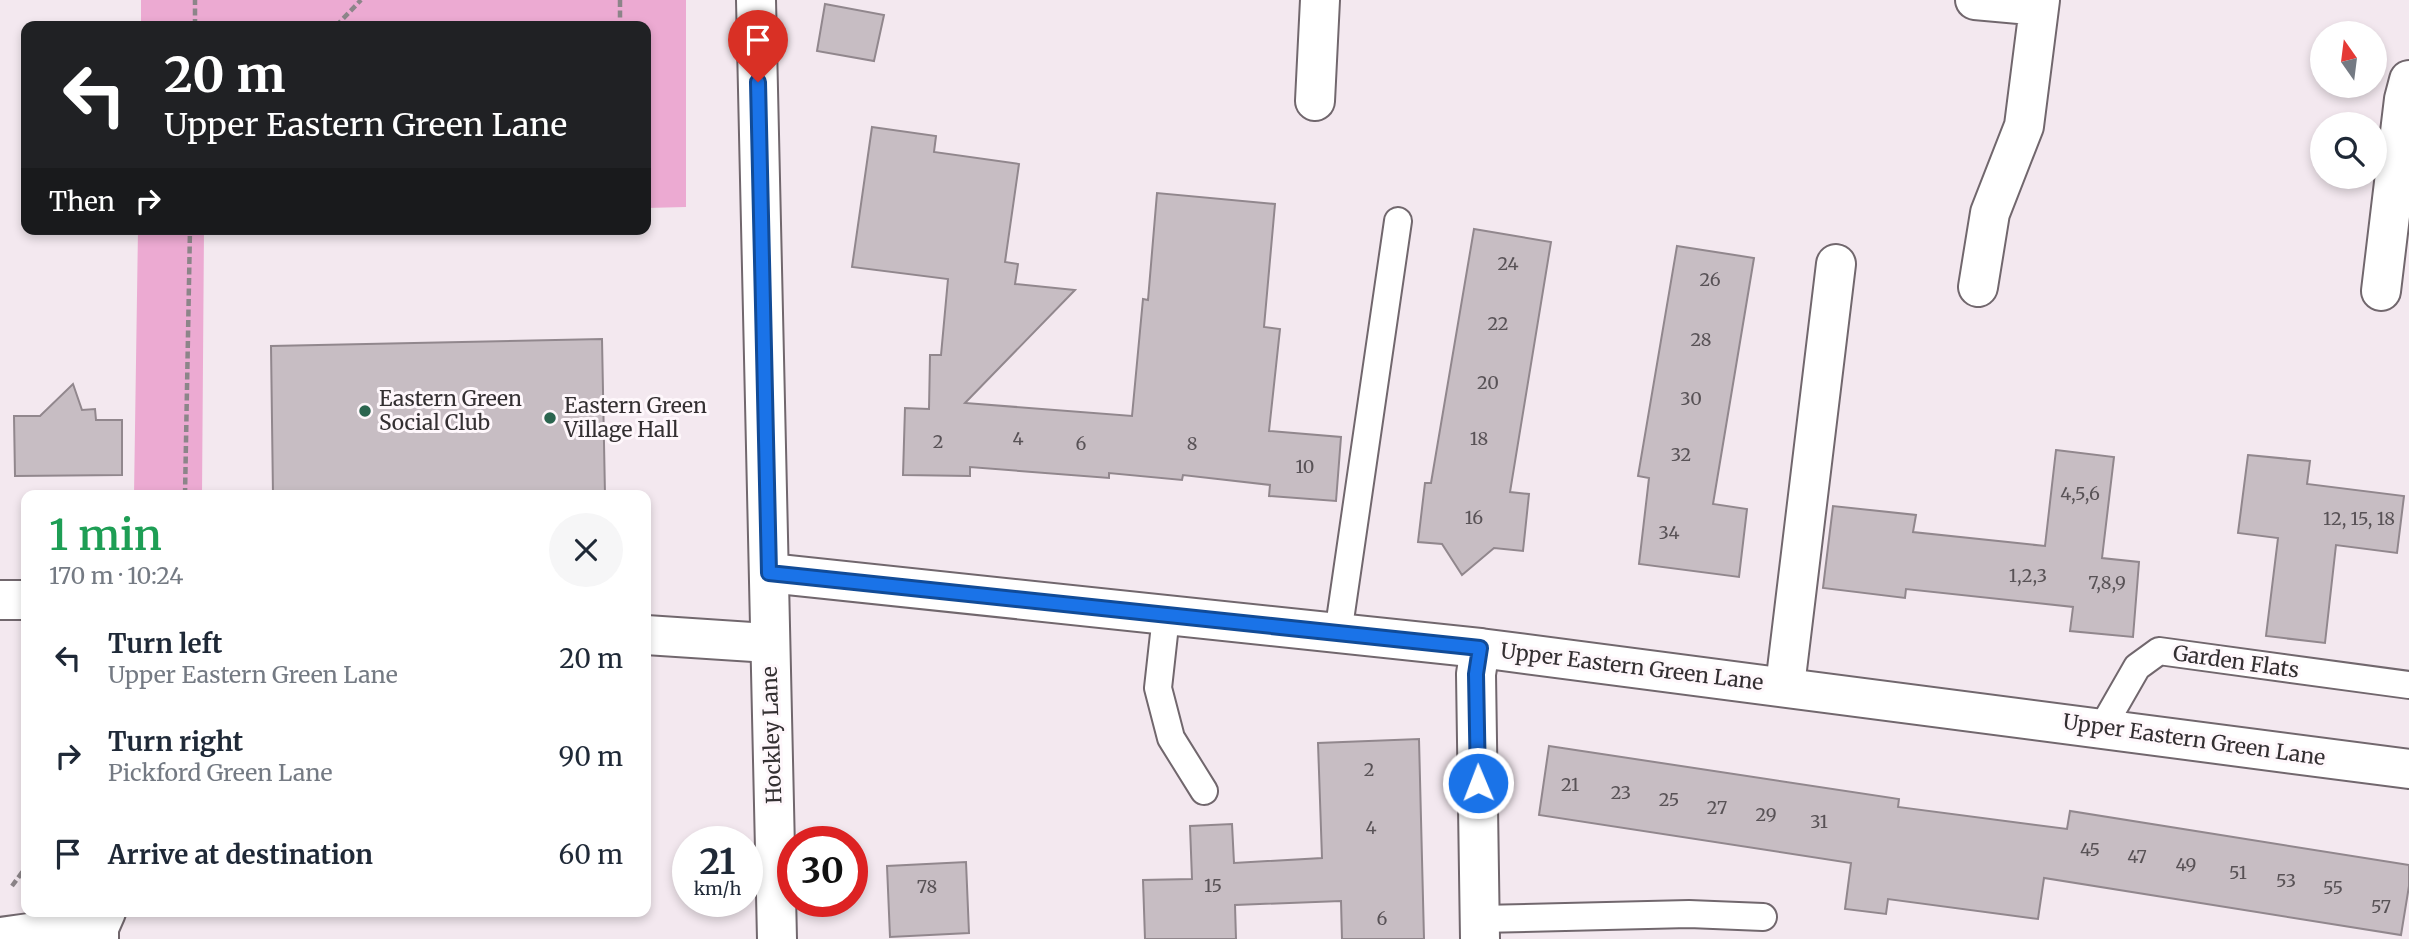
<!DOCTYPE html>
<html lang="en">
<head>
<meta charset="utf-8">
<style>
  :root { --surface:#fff; --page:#f6f6f7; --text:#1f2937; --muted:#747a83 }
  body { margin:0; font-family:Merriweather,serif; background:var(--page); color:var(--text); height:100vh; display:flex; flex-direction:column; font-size:26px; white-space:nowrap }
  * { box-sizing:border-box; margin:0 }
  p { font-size:23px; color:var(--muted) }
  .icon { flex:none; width:38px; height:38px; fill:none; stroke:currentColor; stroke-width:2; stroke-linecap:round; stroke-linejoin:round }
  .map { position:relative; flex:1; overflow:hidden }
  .sheet { position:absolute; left:21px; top:490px; width:630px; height:427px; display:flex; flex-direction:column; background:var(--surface); border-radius:14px; box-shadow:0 4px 10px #0003 }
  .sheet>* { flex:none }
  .guide { position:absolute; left:21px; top:21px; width:630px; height:214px; border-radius:14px; box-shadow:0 4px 10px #0003; background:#202124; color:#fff; overflow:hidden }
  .needle { width:46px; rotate:346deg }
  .tools { position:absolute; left:2310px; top:21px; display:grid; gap:14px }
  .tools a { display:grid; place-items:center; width:77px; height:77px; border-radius:50%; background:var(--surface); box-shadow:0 4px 10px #0003; font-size:35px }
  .speed { position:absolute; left:672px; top:826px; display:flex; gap:14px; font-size:35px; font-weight:700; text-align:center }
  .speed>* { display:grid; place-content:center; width:91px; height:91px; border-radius:50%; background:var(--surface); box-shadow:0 4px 10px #0003; line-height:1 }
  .speed small { font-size:18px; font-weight:400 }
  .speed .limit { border:10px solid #d22; background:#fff; color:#111 }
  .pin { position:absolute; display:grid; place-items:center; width:60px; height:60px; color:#fff; margin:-72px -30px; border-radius:50% 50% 50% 0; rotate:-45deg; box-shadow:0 0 7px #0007 }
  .pin .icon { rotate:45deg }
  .me { position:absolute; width:77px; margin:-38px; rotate:359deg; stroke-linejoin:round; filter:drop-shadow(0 0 5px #0008) }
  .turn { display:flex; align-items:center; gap:24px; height:147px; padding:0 28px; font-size:32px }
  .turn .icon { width:91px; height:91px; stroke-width:2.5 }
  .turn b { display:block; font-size:49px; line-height:60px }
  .then { display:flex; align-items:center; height:66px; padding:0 28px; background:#0003; gap:14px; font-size:26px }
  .round { display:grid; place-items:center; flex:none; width:74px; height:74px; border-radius:37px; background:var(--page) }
  .head { display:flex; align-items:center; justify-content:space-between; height:119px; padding:0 28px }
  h1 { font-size:42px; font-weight:600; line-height:52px; color:#1e9e55 }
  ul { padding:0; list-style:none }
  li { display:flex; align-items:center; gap:21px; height:98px; padding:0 28px }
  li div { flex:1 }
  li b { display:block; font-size:26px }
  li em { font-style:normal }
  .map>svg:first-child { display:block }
  .green { fill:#ecaad2 }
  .building { fill:#c7bdc3; stroke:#91878d; stroke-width:2 }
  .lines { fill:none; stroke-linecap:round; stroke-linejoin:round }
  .lane-casing { stroke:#71676d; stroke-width:30 }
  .street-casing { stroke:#71676d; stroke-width:42 }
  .secondary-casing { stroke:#71676d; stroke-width:42 }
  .path { stroke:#8c8589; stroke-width:4.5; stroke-dasharray:7 3.5; stroke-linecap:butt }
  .lane { stroke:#fff; stroke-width:26 }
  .street { stroke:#fff; stroke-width:38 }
  .secondary { stroke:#fff; stroke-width:38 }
  .route-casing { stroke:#114b97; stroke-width:18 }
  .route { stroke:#1a73e8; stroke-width:12 }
  .poi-dot { fill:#2b654f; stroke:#fef7fb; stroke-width:2.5 }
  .labels { text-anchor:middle; stroke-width:6; stroke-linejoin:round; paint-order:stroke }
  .number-label { font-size:18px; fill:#585256 }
  .poi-label { font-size:21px; fill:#332f31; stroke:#fef7fb; text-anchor:start }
  .street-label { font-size:21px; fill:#332f31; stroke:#fef7fb }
</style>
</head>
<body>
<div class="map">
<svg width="2409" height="939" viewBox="0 0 2409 939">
  <rect width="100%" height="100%" fill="#f3e8ef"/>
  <!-- green -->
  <path class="green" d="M 141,0 L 686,0 L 686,207 L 646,208 L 646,26 L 141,26 Z
    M 138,229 L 204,229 L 202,495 L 134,495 Z"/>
  <!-- building -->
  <path class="building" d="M 825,4 L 884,15 L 874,61 L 817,51 Z
    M 872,127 L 936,136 L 934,152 L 1019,164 L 1005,262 L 1018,264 L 1015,284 L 1075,290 L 965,403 L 1132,416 L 1143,299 L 1148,300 L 1157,193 L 1275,204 L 1264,327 L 1280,329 L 1269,431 L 1341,437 L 1336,501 L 1269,496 L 1270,485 L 1183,475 L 1182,480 L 1109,473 L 1109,478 L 970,467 L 970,476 L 903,475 L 905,408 L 929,409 L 930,355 L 941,355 L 948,279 L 852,267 Z
    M 1474,229 L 1551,242 L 1510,492 L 1529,494 L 1523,551 L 1494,548 L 1462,575 L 1442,544 L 1418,542 L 1425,483 L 1431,483 Z
    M 1677,246 L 1754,258 L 1713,504 L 1747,509 L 1739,577 L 1639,564 L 1649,478 L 1638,476 Z
    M 602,339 L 605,495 L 273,495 L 271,346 Z
    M 73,384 L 82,410 L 95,409 L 96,420 L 122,420 L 122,475 L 15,476 L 14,416 L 40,416 Z
    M 2056,450 L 2114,457 L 2102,558 L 2139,562 L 2133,637 L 2070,631 L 2073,607 L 1906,589 L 1905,598 L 1823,588 L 1833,506 L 1916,515 L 1913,532 L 2045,546 Z
    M 2248,455 L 2310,461 L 2307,484 L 2404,496 L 2397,553 L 2336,545 L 2325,643 L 2266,636 L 2278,538 L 2238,533 Z
    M 1419,739 L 1424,939 L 1342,939 L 1341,901 L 1235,905 L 1236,939 L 1145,939 L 1143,880 L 1192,879 L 1190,826 L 1232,824 L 1234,863 L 1322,858 L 1318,743 Z
    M 1549,746 L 1899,799 L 1898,807 L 2067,829 L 2070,811 L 2409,865 L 2409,886 L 2401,935 L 2044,878 L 2038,919 L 1888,899 L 1886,914 L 1845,909 L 1851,863 L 1539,815 Z
    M 966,862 L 969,933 L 890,937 L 887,866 Z"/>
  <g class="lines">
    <defs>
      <path id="lane" d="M 1166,616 L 1158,688 L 1171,738 L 1204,791
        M 1338,634 L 1398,221
        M 2102,728 L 2137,667 L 2159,651 L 2409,685
        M 1480,919 L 1689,914 L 1763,917
        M 0,931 L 29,927 L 99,928"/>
      <path id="street" d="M 1975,0 L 2039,6
        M 1315,101 L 1320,0
        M 1978,287 L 1990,213 L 2024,126 L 2040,0
        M 2381,291 L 2404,99 L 2409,80
        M 0,600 L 26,600
        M 646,635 L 769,643
        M 1785,686 L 1836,264
        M 99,939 L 99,928 L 106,912
        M 1480,939 L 1476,674 L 1480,648"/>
      <path id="secondary" d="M 756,0 L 777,939
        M 769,573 L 1480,648 L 2409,769"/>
    </defs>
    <!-- lane casing -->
    <use href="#lane" class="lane-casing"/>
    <!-- street casing -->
    <use href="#street" class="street-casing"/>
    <!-- secondary casing -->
    <use href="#secondary" class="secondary-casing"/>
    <!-- path -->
    <path class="path" d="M 620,0 L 620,26
      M 195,26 L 195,0
      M 336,26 L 361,0
      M 185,495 L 190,229
      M 12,886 L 26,867"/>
    <!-- lane -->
    <use href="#lane" class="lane"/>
    <!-- street -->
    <use href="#street" class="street"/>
    <!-- secondary -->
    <use href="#secondary" class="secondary"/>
  </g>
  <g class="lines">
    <defs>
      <path id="route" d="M 758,82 L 769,573 L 1480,648 L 1476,674 L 1478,783"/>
    </defs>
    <!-- route casing -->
    <use href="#route" class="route-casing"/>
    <!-- route -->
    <use href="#route" class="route"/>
  </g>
  <!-- markers -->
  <g class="poi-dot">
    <circle cx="365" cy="411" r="7"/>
    <circle cx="550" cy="418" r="7"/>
  </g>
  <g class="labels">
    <!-- number labels -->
    <g class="number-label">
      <text x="1508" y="270">24</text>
      <text x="1710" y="286">26</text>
      <text x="1498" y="330">22</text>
      <text x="1701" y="346">28</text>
      <text x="1488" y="389">20</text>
      <text x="1691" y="405">30</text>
      <text x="1018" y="445">4</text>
      <text x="1479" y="445">18</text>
      <text x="938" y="448">2</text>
      <text x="1081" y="450">6</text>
      <text x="1192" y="450">8</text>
      <text x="1681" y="461">32</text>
      <text x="1305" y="473">10</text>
      <text x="2080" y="500">4,5,6</text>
      <text x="1474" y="524">16</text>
      <text x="2359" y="525">12, 15, 18</text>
      <text x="1669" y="539">34</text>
      <text x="2028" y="582">1,2,3</text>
      <text x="2107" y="589">7,8,9</text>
      <text x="1369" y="776">2</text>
      <text x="1570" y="791">21</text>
      <text x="1621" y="799">23</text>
      <text x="1669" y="806">25</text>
      <text x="1717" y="814">27</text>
      <text x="1766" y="821">29</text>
      <text x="1819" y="828">31</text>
      <text x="1371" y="834">4</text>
      <text x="2090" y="856">45</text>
      <text x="2137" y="863">47</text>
      <text x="2186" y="871">49</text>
      <text x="2238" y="879">51</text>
      <text x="2286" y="887">53</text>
      <text x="1213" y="892">15</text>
      <text x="927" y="893">78</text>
      <text x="2333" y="894">55</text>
      <text x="2381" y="913">57</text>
      <text x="1382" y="925">6</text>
    </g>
    <!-- poi labels -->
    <g class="poi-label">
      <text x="379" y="406">Eastern Green<tspan x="379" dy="24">Social Club</tspan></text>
      <text x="564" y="413">Eastern Green<tspan x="564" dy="24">Village Hall</tspan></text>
    </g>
    <!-- street labels -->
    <g class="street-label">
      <text transform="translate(2236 662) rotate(8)" y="7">Garden Flats</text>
      <text transform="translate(1632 667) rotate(7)" y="7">Upper Eastern Green Lane</text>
      <text transform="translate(772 735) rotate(-92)" y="7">Hockley Lane</text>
      <text transform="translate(2194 740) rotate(8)" y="7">Upper Eastern Green Lane</text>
    </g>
  </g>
</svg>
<div class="tools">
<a><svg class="needle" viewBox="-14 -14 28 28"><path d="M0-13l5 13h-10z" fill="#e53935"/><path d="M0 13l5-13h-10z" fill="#747a83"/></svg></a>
<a><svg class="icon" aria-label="search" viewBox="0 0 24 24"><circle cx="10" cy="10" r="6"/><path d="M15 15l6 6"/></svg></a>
</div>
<div class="speed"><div>21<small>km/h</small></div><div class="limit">30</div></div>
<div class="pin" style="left:758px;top:82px;background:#d93025"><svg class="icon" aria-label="arrive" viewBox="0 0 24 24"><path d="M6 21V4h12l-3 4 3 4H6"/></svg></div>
<svg class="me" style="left:1478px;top:783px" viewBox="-20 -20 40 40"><circle r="17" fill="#1a73e8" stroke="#fff" stroke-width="3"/><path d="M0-11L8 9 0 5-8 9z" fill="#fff"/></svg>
<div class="guide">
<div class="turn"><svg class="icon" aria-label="left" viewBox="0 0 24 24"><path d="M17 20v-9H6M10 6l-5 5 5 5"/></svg><div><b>20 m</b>Upper Eastern Green Lane</div></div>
<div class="then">Then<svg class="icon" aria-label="right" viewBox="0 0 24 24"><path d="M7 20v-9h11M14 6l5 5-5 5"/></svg></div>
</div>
<section class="sheet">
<div class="head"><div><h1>1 min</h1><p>170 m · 10:24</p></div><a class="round"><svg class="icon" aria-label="close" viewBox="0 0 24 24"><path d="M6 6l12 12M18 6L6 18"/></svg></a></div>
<ul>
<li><svg class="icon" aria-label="left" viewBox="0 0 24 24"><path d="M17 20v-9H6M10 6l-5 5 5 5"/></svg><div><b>Turn left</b><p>Upper Eastern Green Lane</p></div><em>20 m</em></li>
<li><svg class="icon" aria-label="right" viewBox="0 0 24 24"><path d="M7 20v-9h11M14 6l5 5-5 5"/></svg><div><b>Turn right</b><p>Pickford Green Lane</p></div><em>90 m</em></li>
<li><svg class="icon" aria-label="arrive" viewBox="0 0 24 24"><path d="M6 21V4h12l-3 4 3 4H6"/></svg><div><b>Arrive at destination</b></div><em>60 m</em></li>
</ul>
</section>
</div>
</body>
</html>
